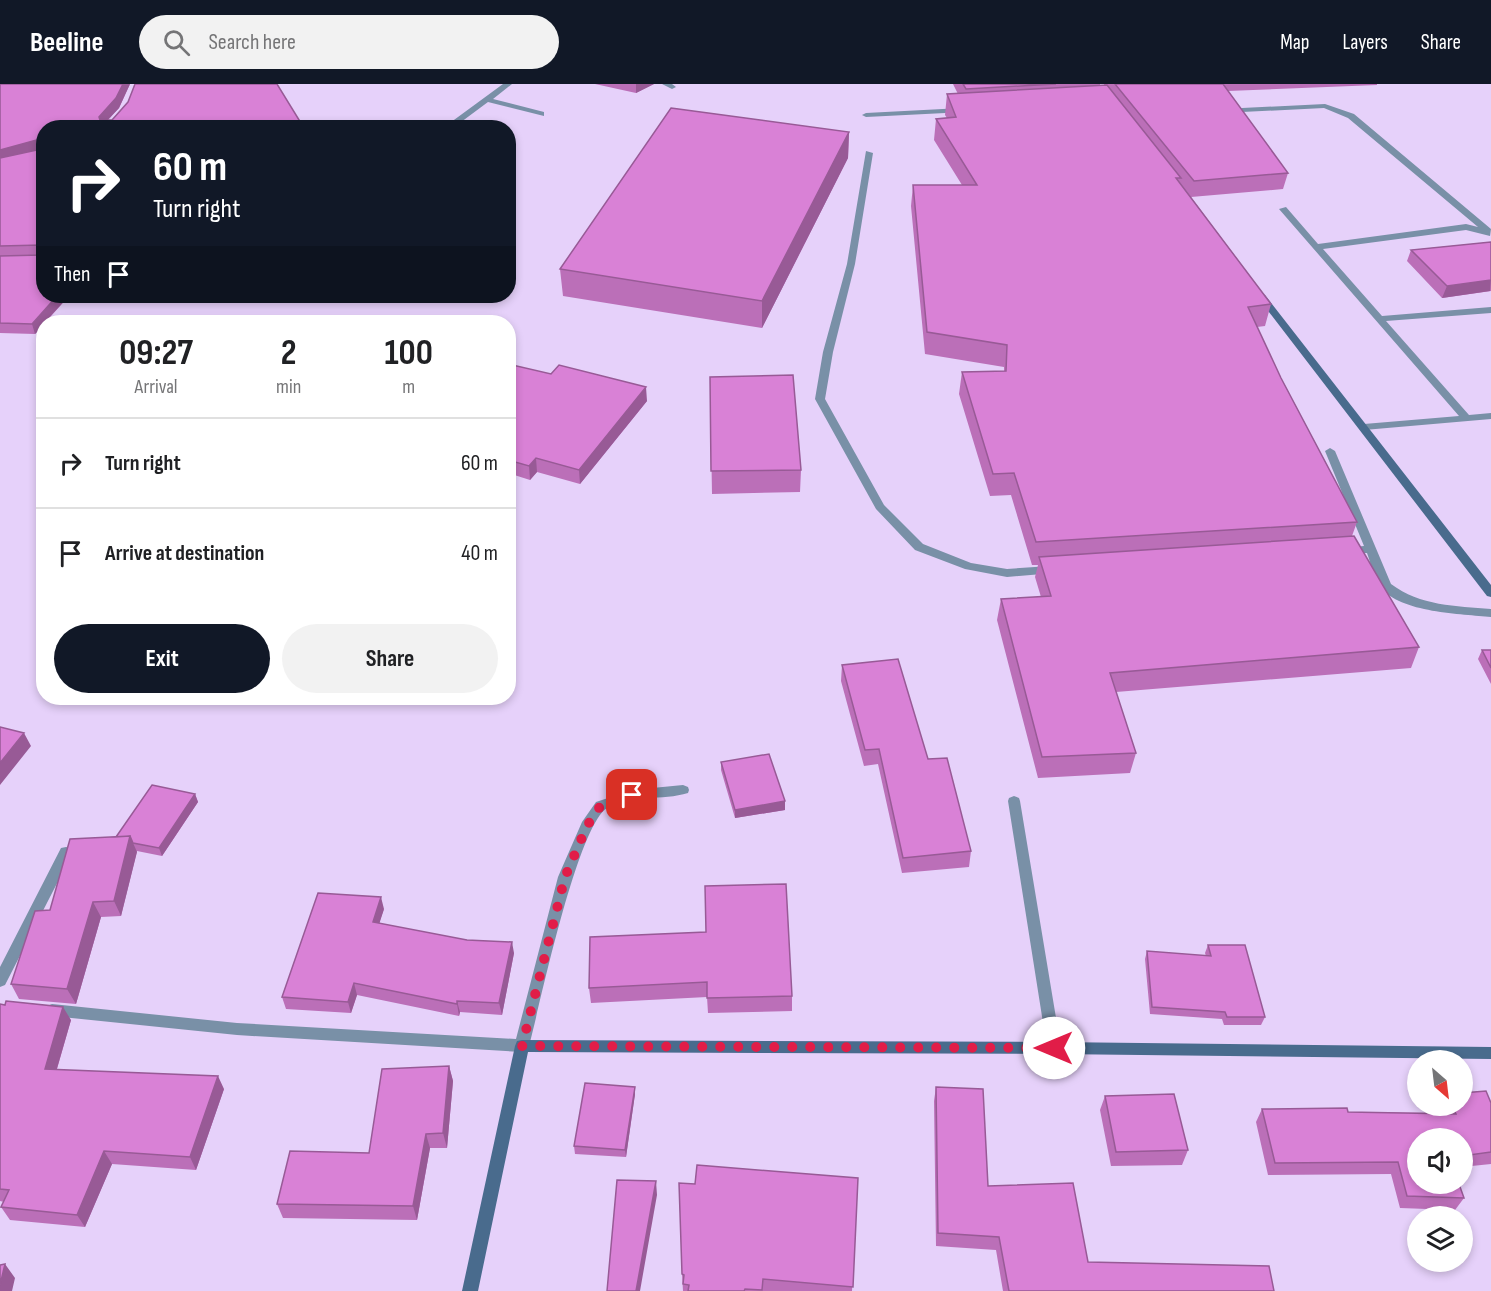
<!DOCTYPE html>
<html lang="en">
<head>
<meta charset="utf-8">
<style>
  :root { --surface:#fff; --page:#f2f2f2; --text:#202124; --muted:#757577; --line:#e0e0e0; --accent:#111827 }
  body { margin:0; font-family:"Sofia Sans Condensed",sans-serif; background:var(--page); color:var(--text); height:100vh; display:flex; flex-direction:column; font-size:22px; white-space:nowrap }
  * { box-sizing:border-box; margin:0 }
  p { font-size:20px; color:var(--muted) }
  .icon { flex:none; width:33px; height:33px; fill:none; stroke:currentColor; stroke-width:2; stroke-linecap:round; stroke-linejoin:round }
  .map { position:relative; flex:1; overflow:hidden }
  .details { position:absolute; left:36px; top:231px; width:480px; height:390px; display:flex; flex-direction:column; background:var(--surface); border-radius:24px; box-shadow:0 3px 9px #0003 }
  .details>* { flex:none }
  .top-card { position:absolute; left:36px; top:36px; width:480px; height:183px; border-radius:24px; box-shadow:0 3px 9px #0003; background:#111827; color:#fff; overflow:hidden }
  .needle { width:39px; rotate:152deg }
  .buttons { position:absolute; left:1407px; top:966px; display:grid; gap:12px }
  .buttons a { display:grid; place-items:center; width:66px; height:66px; border-radius:50%; background:var(--surface); box-shadow:0 3px 9px #0003; font-size:30px }
  .pin { position:absolute; display:grid; place-items:center; width:51px; height:51px; color:#fff; margin:-26px; border-radius:12px; box-shadow:0 3px 9px #0006 }
  .me { position:absolute; width:66px; margin:-33px; rotate:270deg; stroke-linejoin:round; filter:drop-shadow(0 0 4px #0008) }
  .turn { display:flex; align-items:center; gap:21px; height:126px; padding:0 18px; font-size:27px }
  .turn .icon { width:78px; height:78px; stroke-width:2.5 }
  .turn b { display:block; font-size:42px; line-height:51px }
  .then { display:flex; align-items:center; height:57px; padding:0 18px; background:#0003; gap:12px; font-size:22px }
  .eta { display:flex; justify-content:space-evenly; align-items:center; height:102px; text-align:center }
  .eta b { font-size:36px; font-weight:700; line-height:42px }
  .action { display:flex; gap:12px; margin-top:auto; padding:12px 18px }
  .action a { flex:1; height:69px; border-radius:36px; background:var(--accent); color:#fff; font-size:24px; font-weight:700; line-height:69px; text-align:center }
  .action a+a { background:var(--page); color:var(--text) }
  ul { padding:0; list-style:none }
  li { display:flex; align-items:center; gap:18px; height:90px; padding:0 18px; border-top:2px solid var(--line) }
  li div { flex:1 }
  li b { display:block; font-size:22px }
  li em { font-style:normal }
  header { display:flex; align-items:center; gap:36px; box-sizing:border-box; height:84px; padding:0 30px; background:var(--accent); color:#fff }
  header strong { font-size:28px }
  nav { display:flex; gap:33px; margin-inline-start:auto; font-size:21px }
  .search { width:420px; height:54px; background:var(--page); display:flex; align-items:center; gap:15px; box-sizing:border-box; padding:0 21px; border-radius:33px; color:var(--muted); font-size:22px }
  .map>svg:first-child { display:block }
  .lines { fill:none; stroke-linecap:round; stroke-linejoin:round }
  .lane { fill:#7990a7; fill-rule:evenodd }
  .street { fill:#7990a7; fill-rule:evenodd }
  .secondary { fill:#496b8d; fill-rule:evenodd }
  .wall { fill:#bb6fb8 }
  .shaded-wall { fill:#985a96 }
  .building { fill:#d981d6; stroke:#985a96; stroke-width:1.5 }
  .route { stroke:#e11d48; stroke-width:10; stroke-dasharray:0 18 }
</style>
</head>
<body>
<header>
<strong>Beeline</strong>
<div class="search"><svg class="icon" aria-label="search" viewBox="0 0 24 24"><circle cx="10" cy="10" r="6"/><path d="M15 15l6 6"/></svg>Search here</div>
<nav><a>Map</a><a>Layers</a><a>Share</a></nav>
</header>
<div class="map">
<svg width="1491" height="1207" viewBox="0 0 1491 1207">
  <rect width="100%" height="100%" fill="#e6d1fa"/>
  <g class="lines">
    <!-- lane -->
    <path class="lane" d="M 866,67 L 873,69 L 855,180 L 833,268 L 825,315 L 884,421 L 923,460 L 971,479 L 1007,485 L 1050,482 L 1054,483 L 1056,486 L 1054,489 L 1007,493 L 965,485 L 915,466 L 876,425 L 815,315 L 823,268 L 847,180 Z
      M 1330,364 L 1335,367 L 1391,500 C 1420,522 1456,522 1491,525 L 1491,533 C 1463,530 1399,529 1381,503 C 1374,494 1371,480 1367,469 L 1342,470 L 1340,467 L 1342,464 L 1364,462 L 1325,367 Z"/>
    <!-- street -->
    <path class="street" d="M 503,0 L 512,0 L 493,15 L 544,28 L 544,32 L 488,18 L 453,44 L 443,44 Z
      M 662,0 L 672,0 L 676,3 L 672,5 Z
      M 1325,20 L 1354,30 L 1491,145 L 1490,152 L 1466,146 L 1323,165 L 1382,232 L 1491,223 L 1491,229 L 1386,237 L 1469,331 L 1491,329 L 1491,335 L 1364,346 L 1359,343 L 1364,340 L 1459,332 L 1279,125 L 1286,123 L 1318,160 L 1466,140 L 1478,143 L 1348,34 L 1324,24 L 1242,28 L 1238,26 L 1242,24 Z
      M 962,24 L 965,24 L 965,28 L 866,33 L 862,31 L 866,29 Z
      M 683,701 L 688,703 L 689,706 L 688,709 C 663,717 630,710 607,724 C 577,743 540,921 529,962 L 527,967 L 522,968 L 237,951 L 52,932 L 47,930 L 45,926 L 47,922 L 52,920 L 237,939 L 516,955 L 558,793 L 582,738 L 596,718 L 632,706 Z
      M 1014,712 L 1019,714 L 1020,717 L 1061,964 L 1059,969 L 1054,970 L 1049,969 L 1047,964 L 1008,717 L 1009,714 Z
      M 66,763 L 71,764 L 73,768 L 5,901 L 0,903 L 0,883 L 61,764 Z"/>
    <!-- secondary -->
    <path class="secondary" d="M 1262,210 L 1265,211 L 1491,501 L 1491,513 L 1487,512 L 1259,215 L 1257,213 Z
      M 522,956 L 1054,958 L 1491,963 L 1491,975 L 1054,970 L 528,968 L 478,1207 L 462,1207 L 515,962 L 517,957 Z"/>
  </g>
  <!-- wall -->
  <path class="wall" d="M 0,0 L 130,0 L 119,24 L 108,36 L 112,36 L 128,18 L 304,44 L 44,44 L 44,212 L 69,212 L 35,250 L 0,249 Z
    M 595,0 L 654,0 L 636,9 Z
    M 953,0 L 1100,0 L 1100,2 L 1104,2 L 1104,0 L 1377,0 L 1377,1 L 1228,7 L 1288,89 L 1283,105 L 1191,113 L 1271,220 L 1265,242 L 1257,243 L 1281,294 L 1357,438 L 1352,452 L 1419,563 L 1411,584 L 1116,608 L 1136,669 L 1130,689 L 1038,694 L 997,536 L 1001,515 L 1041,513 L 1035,493 L 1038,481 L 1032,481 L 1011,411 L 990,412 L 959,310 L 962,288 L 1004,287 L 1004,283 L 925,270 L 911,122 L 913,101 L 962,101 L 934,56 L 936,35 L 947,34 L 945,31 L 947,10 L 958,10 Z
    M 849,48 L 848,74 L 762,244 L 563,212 L 560,185 Z
    M 1491,158 L 1491,207 L 1442,214 L 1407,177 L 1411,166 Z
    M 508,280 L 647,317 L 580,400 L 537,388 L 530,396 L 508,389 Z
    M 710,293 L 801,386 L 800,408 L 712,410 Z
    M 1482,566 L 1491,566 L 1491,600 L 1478,575 Z
    M 842,581 L 928,675 L 971,767 L 969,783 L 902,789 L 878,680 L 864,682 L 841,597 Z
    M 721,678 L 785,717 L 785,726 L 735,734 L 721,686 Z
    M 195,710 L 198,718 L 162,772 L 137,767 L 121,832 L 101,833 L 76,920 L 19,915 L 11,900 L 50,826 L 116,753 Z
    M 384,825 L 379,839 L 514,869 L 502,931 L 460,928 L 459,932 L 357,911 L 351,929 L 286,925 L 282,913 Z
    M 706,848 L 792,912 L 792,927 L 708,929 L 707,913 L 591,919 L 589,904 Z
    M 1208,861 L 1265,933 L 1261,941 L 1224,941 L 1222,935 L 1150,930 L 1145,875 L 1147,867 L 1206,872 L 1205,869 Z
    M 0,920 L 71,936 L 57,985 L 224,1005 L 196,1086 L 112,1080 L 85,1143 L 10,1136 L 1,1123 L 4,1118 L 0,1117 Z
    M 449,982 L 453,997 L 447,1064 L 430,1064 L 417,1136 L 283,1134 L 277,1120 L 369,1069 Z
    M 635,1003 L 635,1010 L 626,1073 L 575,1070 L 574,1062 Z
    M 936,1003 L 988,1102 L 1088,1178 L 1274,1207 L 1003,1207 L 996,1166 L 936,1162 L 934,1017 Z
    M 1105,1012 L 1188,1066 L 1182,1081 L 1111,1082 L 1100,1026 Z
    M 1491,1019 L 1491,1080 L 1462,1083 L 1462,1054 L 1418,1054 L 1464,1114 L 1455,1126 L 1400,1124 L 1391,1090 L 1268,1091 L 1256,1038 L 1262,1025 L 1348,1028 L 1442,1029 L 1439,1023 L 1440,1022 L 1462,1022 Z
    M 858,1094 L 852,1207 L 683,1207 L 682,1190 L 695,1100 Z"/>
  <!-- shaded-wall -->
  <path class="shaded-wall" d="M 123,0 L 130,0 L 119,24 L 102,42 L 99,33 Z
    M 636,0 L 654,0 L 636,9 Z
    M 849,48 L 848,74 L 762,244 L 762,217 Z
    M 40,55 L 43,65 L 0,76 L 0,66 Z
    M 1491,196 L 1490,207 L 1442,214 L 1447,202 Z
    M 57,212 L 69,212 L 45,238 L 44,238 L 44,241 L 35,250 L 32,240 Z
    M 646,303 L 647,317 L 580,400 L 579,386 Z
    M 536,374 L 537,388 L 530,396 L 529,382 Z
    M 24,649 L 31,662 L 0,701 L 0,679 Z
    M 195,710 L 198,718 L 162,772 L 159,764 Z
    M 785,717 L 785,726 L 735,734 L 735,726 Z
    M 130,752 L 137,768 L 121,832 L 114,817 Z
    M 381,813 L 384,825 L 376,850 L 373,838 Z
    M 93,818 L 101,833 L 76,920 L 67,905 Z
    M 512,858 L 514,869 L 502,931 L 499,919 Z
    M 354,899 L 357,911 L 351,929 L 348,918 Z
    M 457,917 L 460,928 L 459,932 L 457,920 Z
    M 63,923 L 71,936 L 53,998 L 45,985 Z
    M 449,982 L 453,997 L 447,1064 L 443,1049 Z
    M 218,992 L 224,1005 L 196,1086 L 190,1073 Z
    M 635,1003 L 635,1010 L 626,1073 L 625,1066 Z
    M 426,1050 L 430,1064 L 417,1136 L 413,1122 Z
    M 104,1067 L 112,1080 L 85,1143 L 77,1131 Z
    M 656,1097 L 657,1111 L 640,1207 L 636,1207 Z
    M 5,1180 L 15,1194 L 12,1207 L 0,1207 L 0,1201 Z"/>
  <!-- building -->
  <path class="building" d="M 0,0 L 123,0 L 116,14 L 99,33 L 100,36 L 112,36 L 128,18 L 135,0 L 277,0 L 304,44 L 258,41 L 256,44 L 44,44 L 44,212 L 57,212 L 32,240 L 0,239 L 0,172 L 41,171 L 43,169 L 42,161 L 0,162 L 0,74 L 41,65 L 43,57 L 40,55 L 0,66 Z
    M 963,0 L 1056,0 L 966,5 Z
    M 1115,0 L 1223,0 L 1288,89 L 1194,97 Z
    M 1107,1 L 1181,94 L 1176,94 L 1271,220 L 1248,223 L 1281,294 L 1357,438 L 1036,458 L 1014,389 L 993,390 L 962,288 L 1006,287 L 1007,261 L 927,248 L 913,101 L 977,101 L 936,35 L 956,33 L 947,10 Z
    M 671,24 L 849,48 L 762,217 L 560,185 Z
    M 1491,158 L 1491,196 L 1447,202 L 1411,166 Z
    M 508,280 L 551,290 L 559,281 L 646,303 L 579,386 L 536,374 L 529,382 L 508,376 Z
    M 793,291 L 801,386 L 711,387 L 710,293 Z
    M 1354,452 L 1419,563 L 1110,589 L 1136,669 L 1042,673 L 1001,515 L 1051,512 L 1039,473 Z
    M 1482,566 L 1491,566 L 1491,584 Z
    M 898,575 L 928,675 L 947,674 L 971,767 L 903,774 L 879,665 L 865,666 L 842,581 Z
    M 0,643 L 24,649 L 0,679 Z
    M 769,670 L 785,717 L 735,726 L 721,678 Z
    M 152,701 L 195,710 L 159,764 L 133,759 L 130,752 L 116,753 Z
    M 130,752 L 114,817 L 93,818 L 67,905 L 11,900 L 35,827 L 50,826 L 70,755 Z
    M 786,800 L 792,912 L 707,914 L 707,898 L 589,904 L 590,853 L 706,848 L 705,802 Z
    M 318,809 L 381,813 L 373,838 L 467,856 L 512,858 L 499,919 L 457,917 L 457,920 L 354,899 L 348,918 L 282,913 Z
    M 1208,861 L 1245,861 L 1265,933 L 1227,933 L 1225,928 L 1152,923 L 1147,867 L 1211,872 Z
    M 6,917 L 63,923 L 45,985 L 218,992 L 190,1073 L 104,1067 L 77,1131 L 1,1123 L 9,1106 L 0,1105 L 0,920 L 5,921 Z
    M 449,982 L 443,1049 L 426,1050 L 413,1122 L 277,1120 L 290,1067 L 369,1069 L 382,985 Z
    M 585,999 L 635,1003 L 625,1066 L 574,1062 Z
    M 936,1003 L 983,1005 L 988,1102 L 1073,1099 L 1088,1178 L 1269,1182 L 1274,1207 L 1009,1207 L 999,1153 L 938,1149 Z
    M 1486,1007 L 1491,1019 L 1491,1068 L 1462,1072 L 1462,1054 L 1418,1054 L 1418,1100 L 1459,1100 L 1464,1114 L 1407,1112 L 1398,1078 L 1275,1079 L 1262,1025 L 1347,1024 L 1348,1028 L 1456,1030 L 1452,1022 L 1462,1022 L 1462,1009 Z
    M 1174,1010 L 1188,1066 L 1116,1068 L 1105,1012 Z
    M 697,1081 L 858,1094 L 853,1203 L 763,1195 L 762,1206 L 745,1205 L 744,1207 L 688,1207 L 689,1201 L 683,1200 L 684,1191 L 682,1190 L 679,1099 L 695,1100 Z
    M 617,1096 L 656,1097 L 636,1207 L 607,1207 Z
    M 5,1180 L 0,1201 L 0,1181 Z"/>
  <g class="lines">
    <!-- route -->
    <path class="route" d="M 632,711 L 601,721 L 587,742 L 565,793 L 522,962 L 1054,964"/>
  </g>
</svg>
<div class="buttons">
<a><svg class="needle" viewBox="-14 -14 28 28"><path d="M0-13l5 13h-10z" fill="#e53935"/><path d="M0 13l5-13h-10z" fill="#757577"/></svg></a>
<a><svg class="icon" aria-label="sound" viewBox="0 0 24 24"><path d="M4 9h4l5-4v14l-5-4H4zM17 9q2 3 0 6"/></svg></a>
<a><svg class="icon" aria-label="layers" viewBox="0 0 24 24"><path d="M12 4l9 5-9 5-9-5zM3 14l9 5 9-5"/></svg></a>
</div>
<div class="pin" style="left:632px;top:711px;background:#d93025"><svg class="icon" aria-label="arrive" viewBox="0 0 24 24"><path d="M6 21V4h12l-3 4 3 4H6"/></svg></div>
<svg class="me" style="left:1054px;top:964px" viewBox="-20 -20 40 40"><circle r="19" fill="#fff"/><path d="M0-13L10 11 0 6-10 11z" fill="#e11d48"/></svg>
<div class="top-card">
<div class="turn"><svg class="icon" aria-label="right" viewBox="0 0 24 24"><path d="M7 20v-9h11M14 6l5 5-5 5"/></svg><div><b>60 m</b>Turn right</div></div>
<div class="then">Then<svg class="icon" aria-label="arrive" viewBox="0 0 24 24"><path d="M6 21V4h12l-3 4 3 4H6"/></svg></div>
</div>
<section class="details">
<div class="eta">
<div><b>09:27</b><p>Arrival</p></div>
<div><b>2</b><p>min</p></div>
<div><b>100</b><p>m</p></div>
</div>
<ul>
<li><svg class="icon" aria-label="right" viewBox="0 0 24 24"><path d="M7 20v-9h11M14 6l5 5-5 5"/></svg><div><b>Turn right</b></div><em>60 m</em></li>
<li><svg class="icon" aria-label="arrive" viewBox="0 0 24 24"><path d="M6 21V4h12l-3 4 3 4H6"/></svg><div><b>Arrive at destination</b></div><em>40 m</em></li>
</ul>
<div class="action"><a>Exit</a><a>Share</a></div>
</section>
</div>
</body>
</html>
